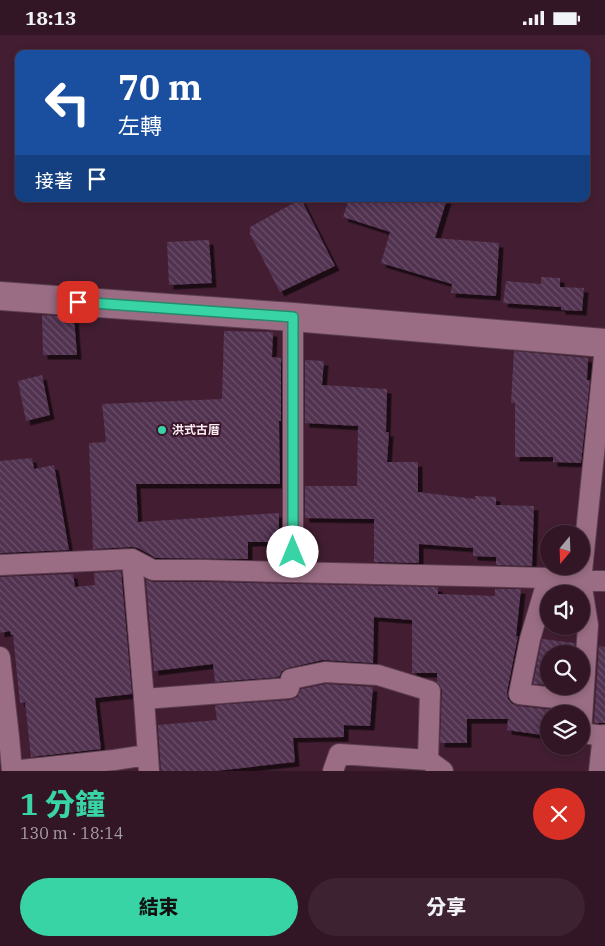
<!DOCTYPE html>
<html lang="zh-TW">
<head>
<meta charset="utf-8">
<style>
  :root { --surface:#321626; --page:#3d2332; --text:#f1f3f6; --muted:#a89fa7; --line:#4d3543; --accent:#39d4a5 }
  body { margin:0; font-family:"IBM Plex Serif","Noto Sans TC",serif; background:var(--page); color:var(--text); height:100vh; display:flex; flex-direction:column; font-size:19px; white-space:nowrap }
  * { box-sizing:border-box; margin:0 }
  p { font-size:16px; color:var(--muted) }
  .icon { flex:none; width:28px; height:28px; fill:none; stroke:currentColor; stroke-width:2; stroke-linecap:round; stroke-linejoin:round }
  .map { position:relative; height:736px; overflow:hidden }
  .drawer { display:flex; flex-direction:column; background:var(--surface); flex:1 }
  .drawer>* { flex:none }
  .hud { position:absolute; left:15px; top:15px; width:575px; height:152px; border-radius:10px; box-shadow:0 2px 8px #0003,0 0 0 1px var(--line); background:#1a4fa0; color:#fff; overflow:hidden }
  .needle { width:32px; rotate:199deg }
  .tools { position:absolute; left:540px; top:490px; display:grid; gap:10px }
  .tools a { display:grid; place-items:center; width:50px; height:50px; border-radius:50%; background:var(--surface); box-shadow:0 2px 8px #0003,0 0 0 1px var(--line); font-size:25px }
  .pin { position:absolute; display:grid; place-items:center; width:42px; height:42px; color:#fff; margin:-21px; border-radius:10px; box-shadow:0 2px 8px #0006 }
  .me { position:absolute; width:55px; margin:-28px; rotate:0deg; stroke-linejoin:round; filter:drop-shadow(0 0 4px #0008) }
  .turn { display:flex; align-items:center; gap:18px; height:105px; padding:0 20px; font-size:22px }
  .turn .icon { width:65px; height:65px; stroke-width:2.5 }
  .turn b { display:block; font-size:35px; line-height:42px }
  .then { display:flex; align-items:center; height:48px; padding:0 20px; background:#0003; gap:10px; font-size:19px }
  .round { display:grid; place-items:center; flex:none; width:52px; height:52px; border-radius:26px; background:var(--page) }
  .headline { display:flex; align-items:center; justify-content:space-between; height:85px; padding:0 20px }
  h1 { font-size:30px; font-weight:800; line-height:38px; color:var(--accent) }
  .primary-button { display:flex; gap:10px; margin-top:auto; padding:10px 20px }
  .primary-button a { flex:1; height:58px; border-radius:30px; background:var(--accent); color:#111; font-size:20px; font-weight:800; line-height:58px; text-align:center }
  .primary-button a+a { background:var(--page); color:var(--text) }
  .status { display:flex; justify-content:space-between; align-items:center; height:35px; padding:0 25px; background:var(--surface); direction:ltr }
  .status svg { height:14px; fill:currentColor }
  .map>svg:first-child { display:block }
  .building { fill:url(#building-back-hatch); filter:url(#shadow) }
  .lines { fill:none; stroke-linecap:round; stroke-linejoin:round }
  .street-casing { stroke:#5b3e4f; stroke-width:22 }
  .secondary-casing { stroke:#5b3e4f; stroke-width:30 }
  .street { stroke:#9a6d84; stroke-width:20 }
  .secondary { stroke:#9a6d84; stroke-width:28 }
  .route-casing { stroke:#258a6b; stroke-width:12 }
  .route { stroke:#39d4a5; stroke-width:9 }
  .poi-dot { fill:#39d4a5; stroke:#381428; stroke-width:2 }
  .labels { text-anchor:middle; stroke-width:4; stroke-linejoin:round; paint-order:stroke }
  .poi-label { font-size:12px; font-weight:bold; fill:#fdeef5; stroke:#381428; text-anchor:start }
</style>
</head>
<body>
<div class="status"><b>18:13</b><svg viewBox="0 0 49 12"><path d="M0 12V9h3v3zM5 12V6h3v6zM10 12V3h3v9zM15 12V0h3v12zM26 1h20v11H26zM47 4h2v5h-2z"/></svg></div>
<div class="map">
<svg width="605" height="736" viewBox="0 0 605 736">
  <defs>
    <pattern id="building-back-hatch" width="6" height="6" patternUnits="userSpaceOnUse" patternTransform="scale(1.25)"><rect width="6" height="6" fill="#513250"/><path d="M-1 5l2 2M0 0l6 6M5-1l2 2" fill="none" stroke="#6b506a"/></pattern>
    <filter id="shadow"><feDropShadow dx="4.5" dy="4.5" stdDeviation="0" flood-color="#0009"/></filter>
  </defs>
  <rect width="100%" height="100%" fill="#431e32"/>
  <!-- building -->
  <path class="building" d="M 301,164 L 335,231 L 280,257 L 250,199 L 250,192 Z
    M 349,164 L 447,164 L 435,203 L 499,208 L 496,261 L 451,258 L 452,249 L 381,228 L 390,197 L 343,182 Z
    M 209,205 L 212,248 L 169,250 L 167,207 Z
    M 541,242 L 560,243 L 560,252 L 584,253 L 582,276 L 561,275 L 561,272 L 503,268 L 506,246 L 541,249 Z
    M 42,280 L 74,282 L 77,320 L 43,320 Z
    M 224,296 L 273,297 L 272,322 L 281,323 L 281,386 L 279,386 L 280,449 L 136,449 L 138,487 L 279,478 L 279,507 L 248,507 L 248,524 L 156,523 L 138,513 L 132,512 L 93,514 L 89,408 L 106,407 L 102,369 L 222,364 Z
    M 514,316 L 588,323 L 587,345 L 590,345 L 581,428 L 553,427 L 553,422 L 515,422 L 515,368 L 511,368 Z
    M 305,325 L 324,326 L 322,350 L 387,354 L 386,397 L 389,397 L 387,427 L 418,427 L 418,457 L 475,464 L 475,461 L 496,462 L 496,470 L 534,471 L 532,531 L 496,530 L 496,522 L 473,521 L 473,513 L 419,509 L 419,528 L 374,527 L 374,484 L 305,483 L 305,451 L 357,451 L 358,391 L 305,388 Z
    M 42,340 L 50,380 L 26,386 L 18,346 Z
    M 32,423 L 34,434 L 54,430 L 69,515 L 0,518 L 0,426 Z
    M 121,536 L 132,659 L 95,663 L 101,714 L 31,722 L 25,667 L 20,668 L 13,600 L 11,600 L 10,596 L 0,598 L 0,542 L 73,539 L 75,552 L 95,550 L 94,538 Z
    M 146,545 L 153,547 L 205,547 L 438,552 L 438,559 L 495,561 L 495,554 L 521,554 L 516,601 L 518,601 L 507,657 L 508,664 L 512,669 L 518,671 L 570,677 L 570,679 L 549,679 L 549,701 L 507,695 L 508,684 L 467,684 L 467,708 L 440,708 L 442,656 L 440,650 L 437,647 L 437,638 L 412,638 L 412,585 L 374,582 L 373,628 L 323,625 L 288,633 L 282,636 L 279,642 L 215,647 L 213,629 L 154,636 Z
    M 542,604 L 575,608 L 574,619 L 549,619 L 549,650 L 533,649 Z
    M 599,611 L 605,612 L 605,688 L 594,688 Z
    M 326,649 L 373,652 L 370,691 L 344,690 L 344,702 L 293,703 L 295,727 L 215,736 L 161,736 L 158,690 L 217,685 L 215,672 L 216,670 L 290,665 L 297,662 L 301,654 Z"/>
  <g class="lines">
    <defs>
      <path id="street" d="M 293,282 L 293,537
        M 132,524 L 144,664 L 289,653 L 291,644 L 325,637 L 378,640 L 430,656 L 428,725
        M 0,530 L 132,524 L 153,535 L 205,535 L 548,543 L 581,546 L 605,312
        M 548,543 L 530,604 L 519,659 L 583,666
        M 605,546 L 581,546 L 588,590 L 581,698 L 605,701
        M 0,622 L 9,702
        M 144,664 L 149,736
        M 0,703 L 9,702 L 12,736 L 114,725 L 147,720
        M 333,736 L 339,719 L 428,725 L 443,736
        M 599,736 L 603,700"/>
      <path id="secondary" d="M 0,261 L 293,282 L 605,308"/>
    </defs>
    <!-- street casing -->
    <use href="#street" class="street-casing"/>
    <!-- secondary casing -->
    <use href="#secondary" class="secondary-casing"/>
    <!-- street -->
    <use href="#street" class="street"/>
    <!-- secondary -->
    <use href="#secondary" class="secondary"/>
  </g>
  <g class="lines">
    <defs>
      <path id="route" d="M 78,267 L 293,282 L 293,517"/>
    </defs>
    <!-- route casing -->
    <use href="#route" class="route-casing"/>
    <!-- route -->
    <use href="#route" class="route"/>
  </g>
  <!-- markers -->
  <circle class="poi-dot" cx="162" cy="395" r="5"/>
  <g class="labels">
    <!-- poi labels -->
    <g class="poi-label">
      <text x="172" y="399">洪式古厝</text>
    </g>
  </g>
</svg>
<div class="tools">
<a><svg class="needle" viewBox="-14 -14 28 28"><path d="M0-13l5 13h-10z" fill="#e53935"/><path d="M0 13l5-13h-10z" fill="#a89fa7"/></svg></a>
<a><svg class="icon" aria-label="sound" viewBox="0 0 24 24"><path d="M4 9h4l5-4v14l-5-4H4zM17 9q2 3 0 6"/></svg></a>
<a><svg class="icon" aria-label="search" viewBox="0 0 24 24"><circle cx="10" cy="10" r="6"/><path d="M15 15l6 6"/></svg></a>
<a><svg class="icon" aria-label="layers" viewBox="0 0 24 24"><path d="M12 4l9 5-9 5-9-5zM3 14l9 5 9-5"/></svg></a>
</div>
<div class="pin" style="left:78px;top:267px;background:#d93025"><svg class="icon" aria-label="arrive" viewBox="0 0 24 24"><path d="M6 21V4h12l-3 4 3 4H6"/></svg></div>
<svg class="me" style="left:293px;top:517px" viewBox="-20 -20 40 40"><circle r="19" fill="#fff"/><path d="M0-13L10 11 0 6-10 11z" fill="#39d4a5"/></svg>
<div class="hud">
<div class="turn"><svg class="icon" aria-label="left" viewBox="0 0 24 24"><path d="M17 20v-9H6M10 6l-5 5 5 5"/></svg><div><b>70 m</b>左轉</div></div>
<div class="then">接著<svg class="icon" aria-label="arrive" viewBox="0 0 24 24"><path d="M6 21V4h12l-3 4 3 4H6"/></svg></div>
</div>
</div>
<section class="drawer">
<div class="headline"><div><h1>1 分鐘</h1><p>130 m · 18:14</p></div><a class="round" style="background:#d93025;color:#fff"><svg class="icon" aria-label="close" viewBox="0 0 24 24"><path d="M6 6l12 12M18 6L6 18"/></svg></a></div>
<div class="primary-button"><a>結束</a><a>分享</a></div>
</section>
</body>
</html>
